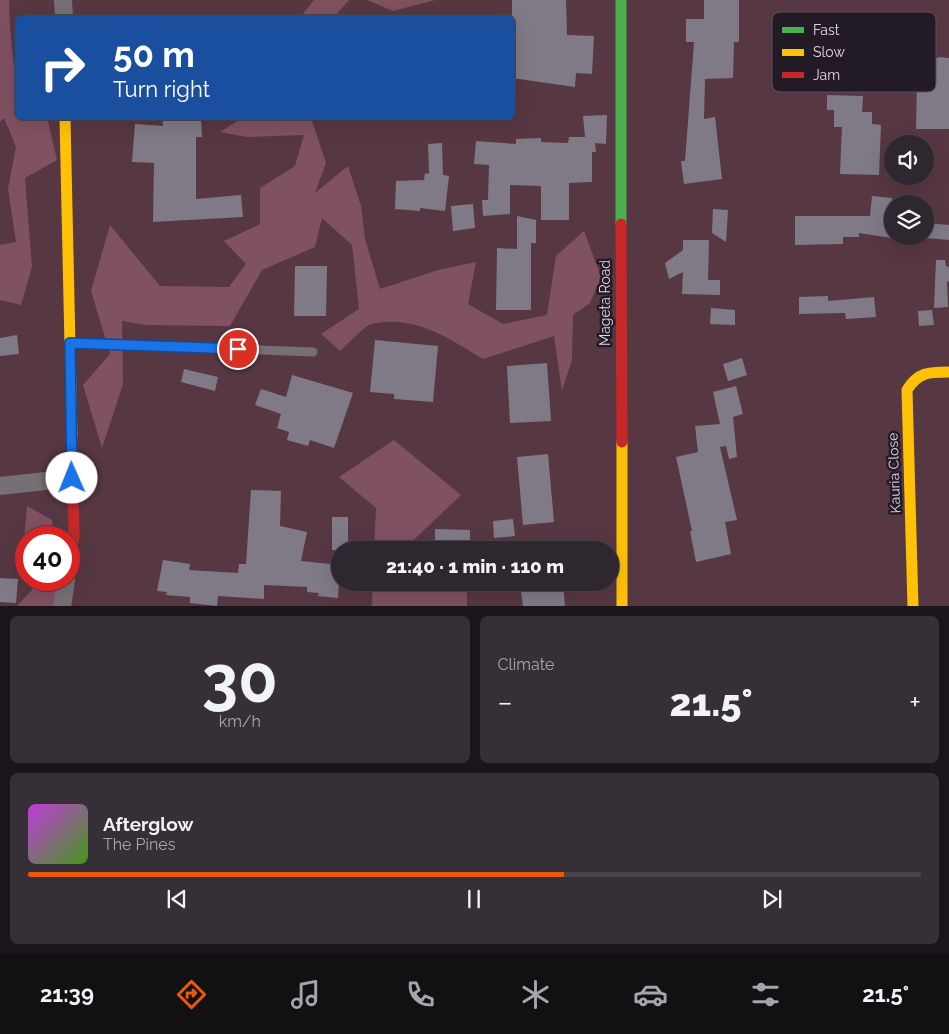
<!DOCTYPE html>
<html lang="en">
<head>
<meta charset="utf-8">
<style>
	body { margin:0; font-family:Raleway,sans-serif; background:#362f38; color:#f1f3f6; height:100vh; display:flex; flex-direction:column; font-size:19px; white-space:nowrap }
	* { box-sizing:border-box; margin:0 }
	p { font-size:16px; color:#a7a5ab }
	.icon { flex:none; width:28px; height:28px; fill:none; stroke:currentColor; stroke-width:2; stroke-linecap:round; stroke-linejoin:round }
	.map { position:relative; height:606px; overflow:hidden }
	.details { display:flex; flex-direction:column; gap:10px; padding:10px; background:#19151a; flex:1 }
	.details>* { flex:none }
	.banner { position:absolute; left:15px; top:15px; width:500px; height:105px; border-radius:8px; box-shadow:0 5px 20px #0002,0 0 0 1px #49444c; background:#1a4fa0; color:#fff; overflow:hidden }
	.buttons { position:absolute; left:884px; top:135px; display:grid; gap:10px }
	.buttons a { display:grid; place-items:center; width:50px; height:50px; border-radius:50%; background:#2e2730; box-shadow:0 5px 20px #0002,0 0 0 1px #49444c; font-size:25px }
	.speed { position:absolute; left:15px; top:526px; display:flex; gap:10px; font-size:25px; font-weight:700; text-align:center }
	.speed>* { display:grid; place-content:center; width:65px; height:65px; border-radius:50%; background:#2e2730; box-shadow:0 5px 20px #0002,0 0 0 1px #49444c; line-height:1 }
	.speed .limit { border:8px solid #d22; background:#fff; color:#111 }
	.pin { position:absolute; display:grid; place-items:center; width:42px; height:42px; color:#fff; margin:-21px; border:2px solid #fff; border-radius:50%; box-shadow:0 1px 5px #0007 }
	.me { position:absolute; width:55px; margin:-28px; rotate:359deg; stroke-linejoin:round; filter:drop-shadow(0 0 4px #0008) }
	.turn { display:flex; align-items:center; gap:18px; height:105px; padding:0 15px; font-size:22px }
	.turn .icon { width:65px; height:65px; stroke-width:2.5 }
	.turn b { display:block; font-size:35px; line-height:42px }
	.big { font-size:38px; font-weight:800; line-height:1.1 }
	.details .tile { flex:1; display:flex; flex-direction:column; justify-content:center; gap:8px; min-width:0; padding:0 18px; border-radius:8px; background:#362f38 }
	.details .dial { align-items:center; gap:0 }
	.dial b { font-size:65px; line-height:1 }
	.song { display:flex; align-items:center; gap:15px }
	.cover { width:60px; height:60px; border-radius:8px; background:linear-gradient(135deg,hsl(290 70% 55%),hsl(100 70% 35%)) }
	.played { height:5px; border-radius:2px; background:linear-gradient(90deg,#ea580c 60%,#49444c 60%) }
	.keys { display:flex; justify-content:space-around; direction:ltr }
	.heat { display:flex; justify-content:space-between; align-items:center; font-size:28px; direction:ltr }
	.details .tiles { flex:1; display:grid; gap:10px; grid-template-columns:1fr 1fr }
	.tile:last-child { grid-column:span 2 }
	.trip { position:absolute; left:331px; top:541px; width:288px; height:50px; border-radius:25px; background:#2e2730; box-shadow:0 5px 20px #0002,0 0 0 1px #49444c; font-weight:800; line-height:50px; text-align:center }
	.menu { display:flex; height:80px; justify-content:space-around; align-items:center; background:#121013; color:#a7a5ab }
	.menu .icon { width:35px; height:35px }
	.menu .on { color:#ea580c }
	.menu b { font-size:22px; color:#f1f3f6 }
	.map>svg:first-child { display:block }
</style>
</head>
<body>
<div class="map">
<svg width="949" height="607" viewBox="0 0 949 607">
	<rect width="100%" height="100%" fill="#3d3440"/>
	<path fill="#573742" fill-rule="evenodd" d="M 0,0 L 949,0 L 949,606 L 0,606 ZM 18,18 L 512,18 L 512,118 L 18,118 ZM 892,144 L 925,144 L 925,176 L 892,176 ZM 892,204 L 925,204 L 925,236 L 892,236 ZM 26,538 L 69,538 L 69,580 L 26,580 ZM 340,550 L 610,550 L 610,582 L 340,582 Z"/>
	<path fill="#805161" d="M 0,0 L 9,0 C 9,40 17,78 18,118 L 45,118 L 48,121 L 57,160 L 25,178 L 32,267 L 21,305 L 0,300 L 0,245 L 16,242 L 8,189 L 16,147 L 4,118 L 0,122 Z
		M 314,0 L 349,0 L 334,17 L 304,17 L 302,15 Z
		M 367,0 L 435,0 L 393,11 Z
		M 242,118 L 311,118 L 326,163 L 315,193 L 348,166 L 361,206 L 365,239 L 380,289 L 438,270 L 476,262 L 468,304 L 503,324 L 547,315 L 556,256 L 584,231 L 601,277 L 590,303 L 573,315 L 572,360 L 562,391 L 554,336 L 483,359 C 449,338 413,314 372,324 C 364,326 347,345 340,351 L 321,334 L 359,309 L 352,245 L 322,218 L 315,247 L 262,270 L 230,326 L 145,325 L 122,321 L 123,384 L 102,448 L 83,385 L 110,354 L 91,291 L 110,225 L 160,286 L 229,287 L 246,264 L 224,241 L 260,224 L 260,188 L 295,166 L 304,135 L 247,137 L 220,132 Z
		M 394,440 L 461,495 L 403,550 L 374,550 L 376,508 L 339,477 Z
		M 27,506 L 52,520 L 53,537 L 26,538 L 26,552 L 24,540 Z
		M 31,580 L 57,580 L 61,606 L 16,607 L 32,590 Z
		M 373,583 L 451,583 L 467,593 L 467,606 L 372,606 Z"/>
	<path fill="#807a86" d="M 512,0 L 566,0 L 567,35 L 594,36 L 592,74 L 576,73 L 575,87 L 512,78 Z
		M 704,0 L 739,0 L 739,42 L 734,42 L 733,78 L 705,79 L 704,119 L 715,117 L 722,179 L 684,184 L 681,161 L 685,161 L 694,42 L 686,42 L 686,19 L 704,19 Z
		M 940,57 L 949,58 L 949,129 L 916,129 L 917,80 L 928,81 L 923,63 Z
		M 827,95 L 863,96 L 862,112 L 872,112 L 872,124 L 881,125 L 879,175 L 840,174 L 842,127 L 834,127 L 834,110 L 827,110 Z
		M 607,115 L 606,144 L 595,143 L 596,152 L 592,152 L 592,182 L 569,183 L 569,220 L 541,220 L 541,186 L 510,185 L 510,214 L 483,216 L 482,200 L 488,200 L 489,165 L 474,164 L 476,141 L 516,144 L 516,139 L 541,138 L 541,142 L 568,143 L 569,137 L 585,137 L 583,116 Z
		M 163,118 L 201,118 L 202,137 L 196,137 L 196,199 L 241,195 L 243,217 L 153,222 L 154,163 L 132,162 L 135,124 L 163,126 Z
		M 442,143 L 443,175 L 449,176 L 445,211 L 420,208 L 420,211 L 395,209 L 396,181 L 424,180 L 425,173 L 429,174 L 428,144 Z
		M 872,196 L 892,198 L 892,238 L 859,233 L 859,237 L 843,237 L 843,244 L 795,245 L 795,216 L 870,216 Z
		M 473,204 L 475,228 L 453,231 L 451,206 Z
		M 713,209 L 728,210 L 726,242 L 712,233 Z
		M 517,216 L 536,220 L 536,243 L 531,243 L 531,310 L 496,310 L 497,248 L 517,249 Z
		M 925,223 L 949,225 L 949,240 L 925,238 Z
		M 683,240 L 709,240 L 708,280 L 720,280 L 720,295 L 682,294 L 683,272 L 669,279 L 665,263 L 683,250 Z
		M 936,260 L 945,260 L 946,266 L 949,267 L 949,282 L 947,281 L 948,307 L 934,308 Z
		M 295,266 L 327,266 L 326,316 L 294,316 Z
		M 828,296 L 828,301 L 874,297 L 876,317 L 846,319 L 845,313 L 799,314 L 799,297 Z
		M 711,308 L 735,310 L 735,325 L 710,324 Z
		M 932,310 L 934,325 L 919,326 L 918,311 Z
		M 17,335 L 19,354 L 0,356 L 0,338 Z
		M 375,340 L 438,346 L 433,402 L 394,399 L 394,394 L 370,392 Z
		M 742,358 L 747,375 L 728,381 L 723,364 Z
		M 547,363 L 551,421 L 510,423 L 507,366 Z
		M 184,369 L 218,377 L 215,391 L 181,382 Z
		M 292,375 L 353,393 L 334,448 L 310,440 L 308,446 L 287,440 L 289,432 L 277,428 L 281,414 L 255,405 L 261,389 L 286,397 Z
		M 736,386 L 743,414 L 733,417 L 737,457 L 729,459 L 726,446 L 720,447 L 737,520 L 725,522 L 731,554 L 696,562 L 690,531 L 692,531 L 676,457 L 698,452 L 695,426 L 720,424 L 713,392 Z
		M 548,454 L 554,522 L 523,525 L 517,457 Z
		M 251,490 L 281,491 L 280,526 L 307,532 L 301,561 L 340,565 L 338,598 L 318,596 L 319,593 L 307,592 L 307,587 L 264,585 L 264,599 L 218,596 L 217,606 L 190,603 L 190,597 L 166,595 L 167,592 L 157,591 L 163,560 L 190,564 L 189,570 L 238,573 L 239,564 L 246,564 Z
		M 332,517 L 348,517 L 348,550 L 332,550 Z
		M 513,519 L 515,536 L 494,538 L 493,521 Z
		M 435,529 L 470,530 L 470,544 L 435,543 Z
		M 0,578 L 18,579 L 16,603 L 0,602 Z
		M 520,582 L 563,582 L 565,607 L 523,607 Z"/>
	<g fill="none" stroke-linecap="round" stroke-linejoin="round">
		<path stroke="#766f76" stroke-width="9" d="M 72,343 L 313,352"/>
		<path stroke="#766f76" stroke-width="18" d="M 63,0 L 64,18
			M 0,486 L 72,478
			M 62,607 L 66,580"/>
		<path stroke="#4caf50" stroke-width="11" d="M 621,0 L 621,224"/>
		<path stroke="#ffc107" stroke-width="11" d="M 65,118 L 72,437
			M 622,442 L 622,607
			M 913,607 L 907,390 C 918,372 929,372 949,372"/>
		<path stroke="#c62828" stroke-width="11" d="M 621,224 L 622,442
			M 69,566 L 74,536 L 72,437"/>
	</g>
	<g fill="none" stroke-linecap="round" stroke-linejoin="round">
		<g stroke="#114b97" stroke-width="12">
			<path id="route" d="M 72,478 L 70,343 L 238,349"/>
		</g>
		<use href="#route" stroke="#1a73e8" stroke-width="9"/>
	</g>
	<g text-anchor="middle" stroke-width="5" stroke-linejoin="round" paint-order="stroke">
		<g font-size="14" fill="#e1d6e4" stroke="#221a25">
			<text transform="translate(605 303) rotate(-90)" y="5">Mageta Road</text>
			<text transform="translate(894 473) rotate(-92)" y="5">Kauria Close</text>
		</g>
	</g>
	<rect x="772" y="12" width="164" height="80" rx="8" fill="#221a25" stroke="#5b525e" stroke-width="1"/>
	<rect x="782" y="27" width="22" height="6" fill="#4caf50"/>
	<rect x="782" y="49" width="22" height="7" fill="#ffc107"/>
	<rect x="782" y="72" width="22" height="6" fill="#c62828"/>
	<g font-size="14" fill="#e1d6e4">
		<text x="813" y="35">Fast</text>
		<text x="813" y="57">Slow</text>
		<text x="813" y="80">Jam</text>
	</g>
</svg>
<div class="buttons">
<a><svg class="icon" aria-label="sound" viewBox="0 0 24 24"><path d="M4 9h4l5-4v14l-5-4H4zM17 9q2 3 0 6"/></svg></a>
<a><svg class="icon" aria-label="layers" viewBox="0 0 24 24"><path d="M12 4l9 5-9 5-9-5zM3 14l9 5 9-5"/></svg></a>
</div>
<div class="speed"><div class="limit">40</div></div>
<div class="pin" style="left:238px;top:349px;background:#d93025"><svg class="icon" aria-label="arrive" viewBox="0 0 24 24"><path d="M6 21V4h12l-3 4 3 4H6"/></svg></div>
<svg class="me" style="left:72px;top:478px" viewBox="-20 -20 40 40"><circle r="19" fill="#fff"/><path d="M0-13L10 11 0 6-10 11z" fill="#1a73e8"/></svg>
<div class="trip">21:40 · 1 min · 110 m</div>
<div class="banner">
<div class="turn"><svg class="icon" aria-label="right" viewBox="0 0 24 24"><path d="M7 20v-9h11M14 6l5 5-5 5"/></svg><div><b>50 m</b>Turn right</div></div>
</div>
</div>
<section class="details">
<div class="tiles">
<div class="tile dial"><b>30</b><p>km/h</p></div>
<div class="tile"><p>Climate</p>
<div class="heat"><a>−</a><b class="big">21.5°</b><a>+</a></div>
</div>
<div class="tile">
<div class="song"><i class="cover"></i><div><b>Afterglow</b><p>The Pines</p></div></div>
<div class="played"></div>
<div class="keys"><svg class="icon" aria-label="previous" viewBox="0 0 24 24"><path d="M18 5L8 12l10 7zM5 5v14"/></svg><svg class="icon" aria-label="pause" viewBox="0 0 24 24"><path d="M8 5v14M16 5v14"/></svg><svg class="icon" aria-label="next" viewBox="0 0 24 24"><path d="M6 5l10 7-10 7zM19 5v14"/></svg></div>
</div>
</div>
</section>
<nav class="menu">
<b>21:39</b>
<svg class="icon on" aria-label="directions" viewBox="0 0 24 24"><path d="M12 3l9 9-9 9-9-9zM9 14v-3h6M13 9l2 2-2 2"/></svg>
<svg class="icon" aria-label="music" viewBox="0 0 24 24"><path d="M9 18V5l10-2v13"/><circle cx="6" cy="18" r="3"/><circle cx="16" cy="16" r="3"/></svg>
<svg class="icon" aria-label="phone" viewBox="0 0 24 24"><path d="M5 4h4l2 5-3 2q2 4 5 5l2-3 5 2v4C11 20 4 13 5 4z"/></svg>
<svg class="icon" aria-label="climate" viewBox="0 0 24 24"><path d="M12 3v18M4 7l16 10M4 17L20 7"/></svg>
<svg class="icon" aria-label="car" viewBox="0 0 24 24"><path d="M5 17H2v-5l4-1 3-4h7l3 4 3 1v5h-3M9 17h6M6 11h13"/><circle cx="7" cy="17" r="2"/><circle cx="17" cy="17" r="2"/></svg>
<svg class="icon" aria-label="filters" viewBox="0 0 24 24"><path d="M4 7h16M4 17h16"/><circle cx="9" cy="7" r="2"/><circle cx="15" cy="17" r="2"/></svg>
<b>21.5°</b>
</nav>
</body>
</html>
